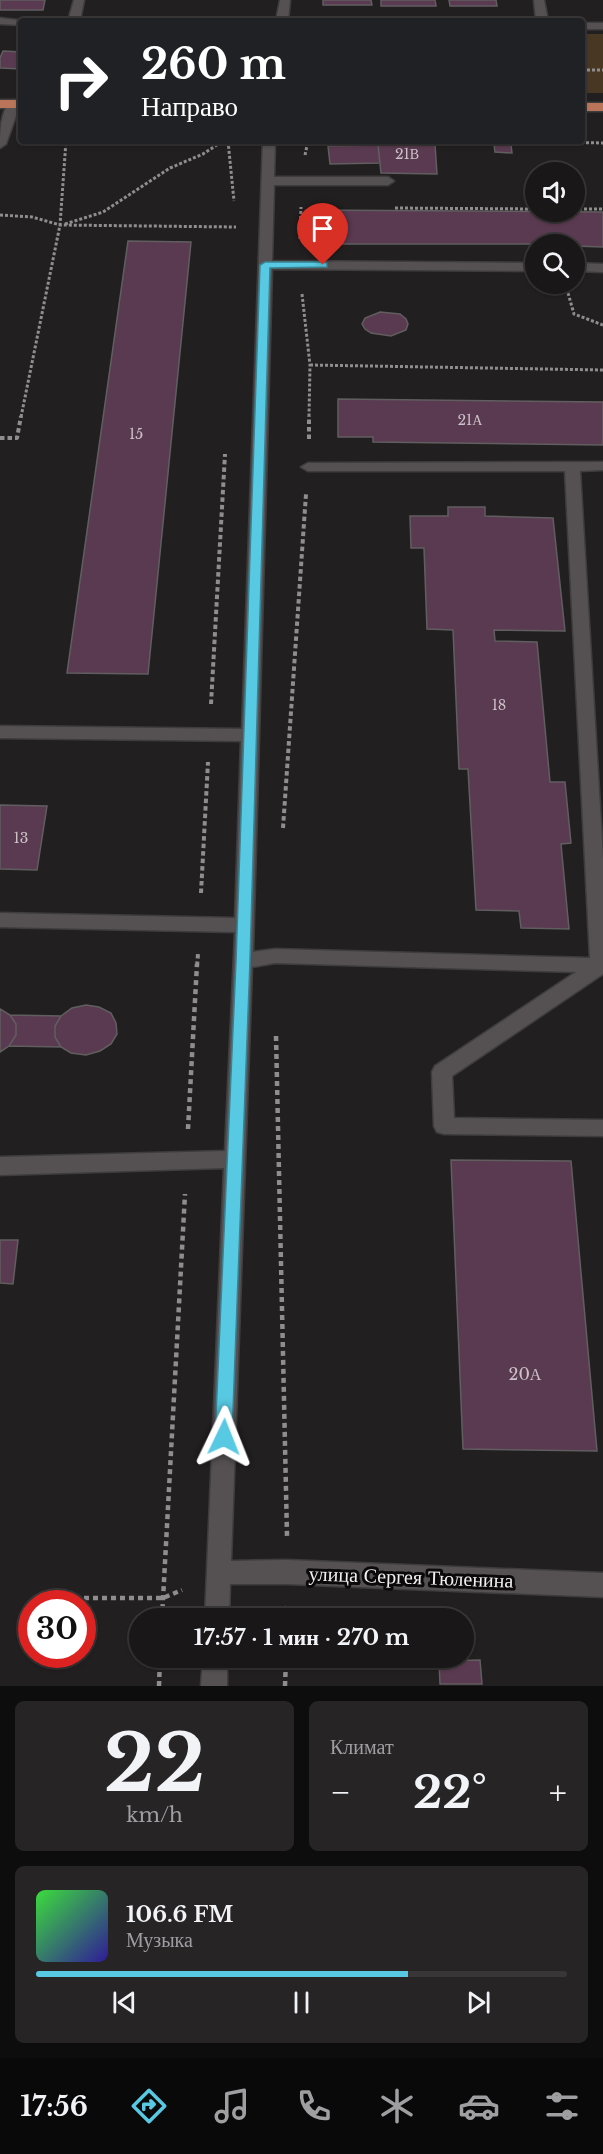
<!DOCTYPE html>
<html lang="ru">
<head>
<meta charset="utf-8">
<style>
	body { margin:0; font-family:"Libre Baskerville",serif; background:#272425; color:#f1f3f6; height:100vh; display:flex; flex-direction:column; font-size:22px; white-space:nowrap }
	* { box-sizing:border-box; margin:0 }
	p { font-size:20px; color:#9f9fa2 }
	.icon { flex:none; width:33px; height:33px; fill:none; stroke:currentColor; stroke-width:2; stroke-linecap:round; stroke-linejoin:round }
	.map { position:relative; height:1686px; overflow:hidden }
	.sheet { display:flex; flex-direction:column; gap:15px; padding:15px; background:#0e0d0d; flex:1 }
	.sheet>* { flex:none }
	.hud { position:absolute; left:18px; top:18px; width:567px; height:126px; border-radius:6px; box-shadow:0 2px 4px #0004,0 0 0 2px #383637; background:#202124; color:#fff; overflow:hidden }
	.fabs { position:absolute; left:525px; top:162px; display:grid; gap:12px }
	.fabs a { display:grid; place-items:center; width:60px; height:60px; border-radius:50%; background:#1a1718; box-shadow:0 2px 4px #0004,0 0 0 2px #383637; font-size:30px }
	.speed { position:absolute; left:18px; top:1590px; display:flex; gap:12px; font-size:30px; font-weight:700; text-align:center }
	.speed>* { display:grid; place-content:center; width:78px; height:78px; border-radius:50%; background:#1a1718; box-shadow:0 2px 4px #0004,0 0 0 2px #383637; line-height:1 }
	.speed .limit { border:9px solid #d22; background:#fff; color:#111 }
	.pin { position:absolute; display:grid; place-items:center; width:51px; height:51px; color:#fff; margin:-62px -26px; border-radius:50% 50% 50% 0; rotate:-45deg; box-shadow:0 0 6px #0007 }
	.pin .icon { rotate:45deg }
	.me { position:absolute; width:66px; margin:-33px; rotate:2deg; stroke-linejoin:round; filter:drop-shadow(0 0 4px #0008) }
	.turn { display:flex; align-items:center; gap:21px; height:126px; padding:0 24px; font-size:27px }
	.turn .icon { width:78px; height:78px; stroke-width:2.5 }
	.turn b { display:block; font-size:42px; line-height:51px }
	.big { font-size:45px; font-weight:700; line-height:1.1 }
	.sheet .widget { flex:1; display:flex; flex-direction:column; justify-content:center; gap:9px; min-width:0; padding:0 21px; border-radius:9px; background:#272425 }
	.sheet .dial { align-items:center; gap:0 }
	.dial b { font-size:78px; line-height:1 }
	.song { display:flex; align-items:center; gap:18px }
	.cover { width:72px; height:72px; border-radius:9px; background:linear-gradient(135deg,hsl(120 70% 55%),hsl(250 70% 35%)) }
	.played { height:6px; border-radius:3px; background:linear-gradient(90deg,#57c9e2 70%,#383637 70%) }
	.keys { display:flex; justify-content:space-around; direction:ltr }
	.heat { display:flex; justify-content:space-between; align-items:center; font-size:33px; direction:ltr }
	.sheet .tiles { flex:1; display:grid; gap:15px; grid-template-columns:1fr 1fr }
	.widget:last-child { grid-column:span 2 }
	.trip { position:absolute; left:129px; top:1608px; width:345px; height:60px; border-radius:30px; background:#1a1718; box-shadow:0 2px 4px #0004,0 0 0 2px #383637; font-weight:700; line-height:60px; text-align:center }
	.dock { display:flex; height:96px; justify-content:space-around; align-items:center; background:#0a090a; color:#9f9fa2 }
	.dock .icon { width:42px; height:42px }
	.dock .current { color:#57c9e2 }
	.dock b { font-size:27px; color:#f1f3f6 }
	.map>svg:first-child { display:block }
</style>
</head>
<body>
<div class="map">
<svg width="603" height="1686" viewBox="0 0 603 1686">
	<rect width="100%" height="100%" fill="#221f20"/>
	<path fill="#483722" d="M 582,34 L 603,34 L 603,93 L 582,93 Z"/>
	<path fill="#5a3a50" stroke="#615e60" stroke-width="1.5" d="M 0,0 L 45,0 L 43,10 L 0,10 Z
		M 323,0 L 371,0 L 372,5 L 323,5 Z
		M 381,0 L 435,0 L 436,6 L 381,6 Z
		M 449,0 L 496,0 L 497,6 L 450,6 Z
		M 3,51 L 21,52 L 21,69 L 0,68 L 0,58 Z
		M 435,144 L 437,174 L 381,173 L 378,145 Z
		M 378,145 L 380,163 L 330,164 L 328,146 Z
		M 494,145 L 511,145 L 512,153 L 495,152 Z
		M 306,210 L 603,212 L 603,247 L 574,246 L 574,244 L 304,244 Z
		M 128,241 L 191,242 L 148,674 L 67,673 Z
		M 380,312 L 400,314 L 406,319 L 408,324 L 406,330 L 391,336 L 371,333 L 365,329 L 362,324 L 365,318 Z
		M 338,399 L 603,402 L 603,445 L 373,442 L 373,437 L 338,437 Z
		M 448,507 L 485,507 L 485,516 L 553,518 L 565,631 L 494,630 L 495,641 L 537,642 L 550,782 L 565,782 L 571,843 L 561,844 L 569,929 L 521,928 L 519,911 L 476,910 L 468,769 L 459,769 L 453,630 L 427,629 L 424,548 L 411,548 L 410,516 L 448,516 Z
		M 0,805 L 47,806 L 37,870 L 0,869 Z
		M 86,1005 L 99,1007 L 111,1013 L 116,1023 L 117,1034 L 111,1044 L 100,1051 L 86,1055 L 71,1053 L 61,1047 L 55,1037 L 55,1026 L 61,1016 L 72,1008 Z
		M 0,1009 L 10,1015 L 16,1024 L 16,1035 L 9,1046 L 0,1052 Z
		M 10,1015 L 61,1016 L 55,1026 L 55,1037 L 61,1047 L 9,1046 L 16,1035 L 16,1024 Z
		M 451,1160 L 571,1161 L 597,1451 L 463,1449 Z
		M 0,1240 L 18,1240 L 13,1284 L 0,1283 Z
		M 480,1660 L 482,1684 L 440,1684 L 439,1661 Z"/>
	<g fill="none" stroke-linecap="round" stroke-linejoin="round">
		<g stroke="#3e3c3c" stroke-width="3">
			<path id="minor" d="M 74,0 L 84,0 L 80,21 L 68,21 Z
				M 280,0 L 290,0 L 288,21 L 276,21 Z
				M 534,0 L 544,0 L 548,21 L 536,21 Z
				M 0,18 L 26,21 L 21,21 L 21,25 L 0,24 Z
				M 582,23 L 603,23 L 603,29 L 582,29 Z
				M 14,100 L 20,104 L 6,144 L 0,148 C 0,134 0,106 14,100 Z
				M 263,141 L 275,141 L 274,177 L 388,177 L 394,181 L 388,185 L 274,185 L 272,261 L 536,263 L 536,271 L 272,269 L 253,952 L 275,949 L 590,958 L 565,471 L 308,471 L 301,467 L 308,463 L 603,462 L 603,470 L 580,471 L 603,858 L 603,974 L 452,1076 L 454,1118 L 603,1120 L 603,1136 L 444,1134 L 437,1132 L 434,1126 L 432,1072 L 435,1066 L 576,972 L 275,963 L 252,967 L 231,1561 L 287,1560 L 603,1573 L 603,1597 L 287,1584 L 230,1584 L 229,1618 L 205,1618 L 224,1168 L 0,1175 L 0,1157 L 225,1151 L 235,932 L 0,927 L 0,913 L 235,918 L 241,741 L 0,738 L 0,726 L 242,729 Z
				M 574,263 L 603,264 L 603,272 L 574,271 Z
				M 203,1658 L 227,1658 L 227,1686 L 201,1686 Z"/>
		</g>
		<g stroke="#3e3c3c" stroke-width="3">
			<path id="major" d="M 0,100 L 21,100 L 21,108 L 0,108 Z
				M 582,103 L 603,103 L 603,111 L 582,111 Z"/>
		</g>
		<path stroke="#8f8d8d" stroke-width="3" stroke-dasharray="3 2" stroke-linecap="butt" d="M 582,70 L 603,70
			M 228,141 L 234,201
			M 491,141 L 603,143
			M 305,155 L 308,141
			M 395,208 L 536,209
			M 574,209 L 603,209
			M 0,215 L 32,217 L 60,225 L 236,227
			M 65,224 L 103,212 L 170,168 L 203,154 L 223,141
			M 300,239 L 301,207
			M 568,293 L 574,314 L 603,325
			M 302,294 L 310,365 L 309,417
			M 310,365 L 603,370
			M 21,417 L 60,225 L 66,141"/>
		<path stroke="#8f8d8d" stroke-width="4" stroke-dasharray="4.5 3" stroke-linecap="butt" d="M 0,438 L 17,438 L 21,416
			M 309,439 L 309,416
			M 211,704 L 225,454
			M 283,828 L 306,494
			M 201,893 L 208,762
			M 197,966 L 198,954"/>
		<path stroke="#8f8d8d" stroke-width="4.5" stroke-dasharray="5 4" stroke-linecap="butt" d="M 276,1036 L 287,1536
			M 188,1129 L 197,964
			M 84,1598 L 163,1598 L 182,1590
			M 162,1618 L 185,1194
			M 286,1618 L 287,1606
			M 159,1686 L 160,1658
			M 285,1686 L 286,1658"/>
		<use href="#minor" fill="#555152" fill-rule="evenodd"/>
		<use href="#major" fill="#b97459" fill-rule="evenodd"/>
	</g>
	<path fill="#57c9e2" stroke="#398393" stroke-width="1.5" d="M 323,262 L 327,263 L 327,267 L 270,268 L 250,961 L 232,1437 L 230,1442 L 224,1445 L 218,1442 L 215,1437 L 236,961 L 260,265 L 265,262 Z"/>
	<g text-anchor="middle" stroke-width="6" stroke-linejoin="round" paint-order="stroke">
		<g font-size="14" fill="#ccc2c8">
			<text x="407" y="159">21В</text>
			<text x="470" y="425">21А</text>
			<text x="136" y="439">15</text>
			<text x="499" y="710">18</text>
			<text x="21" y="843">13</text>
		</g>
		<g font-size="16" fill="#ccc2c8">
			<text x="525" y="1380">20А</text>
		</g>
		<g font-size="20" fill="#f2f0f0" stroke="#0b090a">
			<text transform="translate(411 1577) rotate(2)" y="7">улица Сергея Тюленина</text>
		</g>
	</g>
</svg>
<div class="fabs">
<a><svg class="icon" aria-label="sound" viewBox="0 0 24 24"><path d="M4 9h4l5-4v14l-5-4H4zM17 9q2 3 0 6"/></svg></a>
<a><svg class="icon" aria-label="search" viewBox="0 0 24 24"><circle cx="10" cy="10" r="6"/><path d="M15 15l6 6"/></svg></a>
</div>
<div class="speed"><div class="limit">30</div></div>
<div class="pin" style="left:323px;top:265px;background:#d93025"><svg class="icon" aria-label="arrive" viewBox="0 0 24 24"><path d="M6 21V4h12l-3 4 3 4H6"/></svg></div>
<svg class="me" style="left:224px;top:1437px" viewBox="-20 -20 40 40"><path d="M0-17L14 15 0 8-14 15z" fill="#57c9e2" stroke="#fff" stroke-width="4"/></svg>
<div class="trip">17:57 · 1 мин · 270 m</div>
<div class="hud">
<div class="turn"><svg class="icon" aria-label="right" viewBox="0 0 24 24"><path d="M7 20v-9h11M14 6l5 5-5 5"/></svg><div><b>260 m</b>Направо</div></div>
</div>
</div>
<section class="sheet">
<div class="tiles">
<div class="widget dial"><b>22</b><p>km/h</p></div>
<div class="widget"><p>Климат</p>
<div class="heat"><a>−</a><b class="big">22°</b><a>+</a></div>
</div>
<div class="widget">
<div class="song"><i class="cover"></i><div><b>106.6 FM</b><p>Музыка</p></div></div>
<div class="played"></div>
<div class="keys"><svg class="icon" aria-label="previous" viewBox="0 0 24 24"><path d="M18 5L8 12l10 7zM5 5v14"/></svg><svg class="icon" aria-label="pause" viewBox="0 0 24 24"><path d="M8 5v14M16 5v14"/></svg><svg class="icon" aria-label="next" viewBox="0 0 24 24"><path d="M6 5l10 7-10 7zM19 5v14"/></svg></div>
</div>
</div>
</section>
<nav class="dock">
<b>17:56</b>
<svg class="icon current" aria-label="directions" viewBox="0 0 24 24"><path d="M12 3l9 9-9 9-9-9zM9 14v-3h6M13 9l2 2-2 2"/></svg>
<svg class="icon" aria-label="music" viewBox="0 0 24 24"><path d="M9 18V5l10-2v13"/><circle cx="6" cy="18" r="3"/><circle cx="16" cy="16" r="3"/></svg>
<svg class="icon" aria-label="phone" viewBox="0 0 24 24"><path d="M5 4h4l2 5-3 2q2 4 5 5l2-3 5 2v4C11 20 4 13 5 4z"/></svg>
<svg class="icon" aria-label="climate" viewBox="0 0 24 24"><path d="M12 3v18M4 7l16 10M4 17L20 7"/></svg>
<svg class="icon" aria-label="car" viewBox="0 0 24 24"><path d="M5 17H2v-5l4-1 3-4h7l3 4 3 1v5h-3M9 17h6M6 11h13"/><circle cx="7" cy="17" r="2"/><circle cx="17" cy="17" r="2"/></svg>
<svg class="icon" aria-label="filters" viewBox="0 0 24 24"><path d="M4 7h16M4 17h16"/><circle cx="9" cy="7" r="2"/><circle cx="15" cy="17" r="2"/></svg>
</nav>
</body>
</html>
